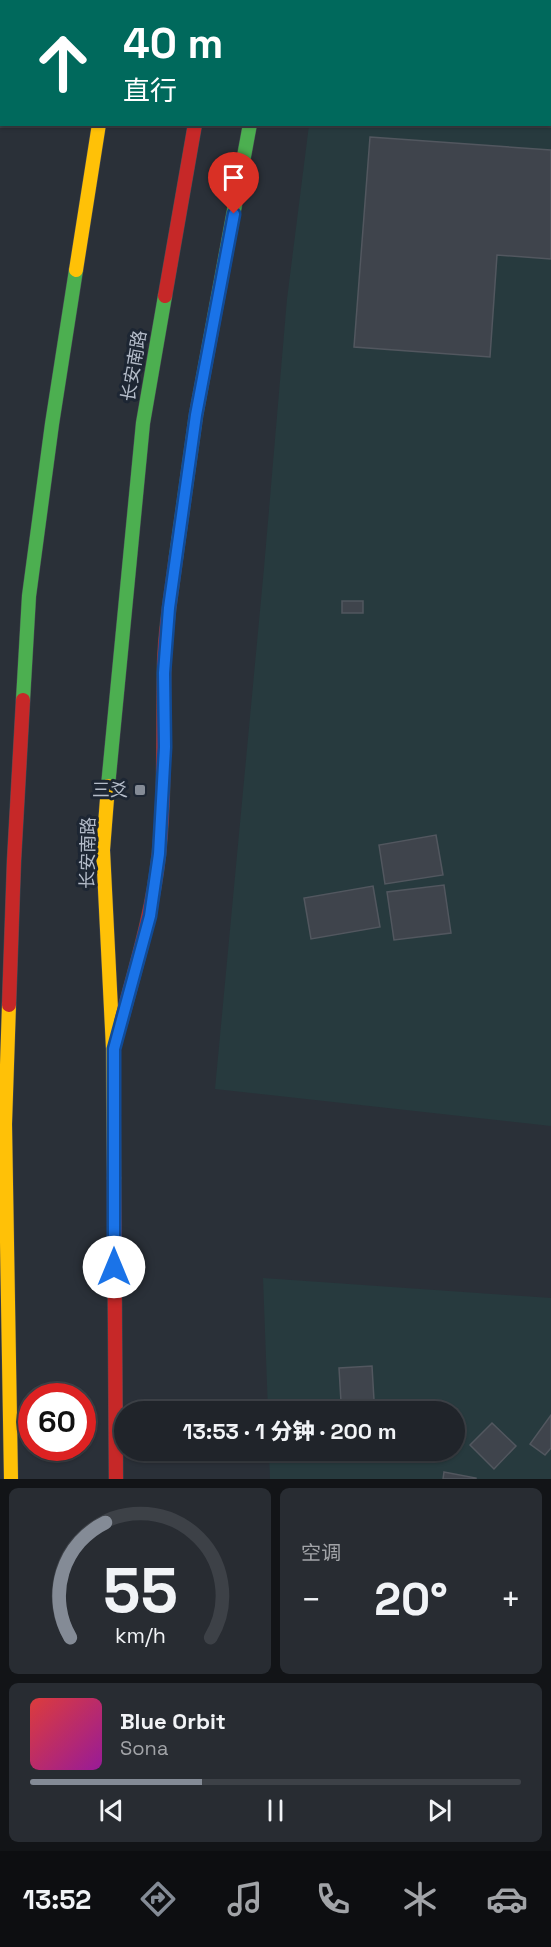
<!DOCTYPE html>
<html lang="zh">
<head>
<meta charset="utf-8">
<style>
	body { margin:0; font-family:"Space Grotesk","Noto Sans SC",sans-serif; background:#282c32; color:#f1f3f6; height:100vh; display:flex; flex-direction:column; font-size:22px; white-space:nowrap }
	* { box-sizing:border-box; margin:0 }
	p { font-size:20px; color:#a2a4a8 }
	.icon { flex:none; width:33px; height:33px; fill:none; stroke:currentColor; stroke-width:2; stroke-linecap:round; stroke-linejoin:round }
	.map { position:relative; height:1479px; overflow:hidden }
	.panel { display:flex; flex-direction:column; gap:9px; padding:9px; background:#121417; flex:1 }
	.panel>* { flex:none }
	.top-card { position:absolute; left:0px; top:0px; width:552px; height:126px; box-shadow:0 2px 4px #0004,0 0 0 2px #3d4147; background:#00695c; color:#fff; overflow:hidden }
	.speed { position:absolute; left:18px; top:1383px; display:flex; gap:12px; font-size:30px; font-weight:700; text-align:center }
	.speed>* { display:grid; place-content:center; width:78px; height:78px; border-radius:50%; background:#20242a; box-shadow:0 2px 4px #0004,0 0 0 2px #3d4147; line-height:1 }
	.speed .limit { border:9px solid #d22; background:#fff; color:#111 }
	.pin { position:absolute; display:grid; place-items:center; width:51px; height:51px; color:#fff; margin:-62px -26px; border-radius:50% 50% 50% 0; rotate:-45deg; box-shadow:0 0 6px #0007 }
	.pin .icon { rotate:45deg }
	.me { position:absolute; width:66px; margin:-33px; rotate:0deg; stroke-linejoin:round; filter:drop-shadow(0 0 4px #0008) }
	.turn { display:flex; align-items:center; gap:21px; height:126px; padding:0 24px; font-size:27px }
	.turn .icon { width:78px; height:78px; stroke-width:2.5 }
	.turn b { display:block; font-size:42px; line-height:51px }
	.big { font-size:45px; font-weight:800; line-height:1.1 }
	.panel .card { flex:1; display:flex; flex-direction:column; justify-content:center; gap:9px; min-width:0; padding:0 21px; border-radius:9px; background:#282c32 }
	.panel .dial { align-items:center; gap:0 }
	.dial svg { height:156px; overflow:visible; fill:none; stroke:#3d4147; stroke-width:7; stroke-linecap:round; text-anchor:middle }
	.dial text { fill:#f1f3f6; stroke:none }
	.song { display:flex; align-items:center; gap:18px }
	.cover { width:72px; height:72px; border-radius:9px; background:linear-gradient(135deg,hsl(0 70% 55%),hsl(300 70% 35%)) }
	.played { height:6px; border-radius:3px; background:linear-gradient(90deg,#848b96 35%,#3d4147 35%) }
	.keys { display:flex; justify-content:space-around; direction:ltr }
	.heat { display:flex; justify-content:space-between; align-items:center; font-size:33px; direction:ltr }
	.panel .tiles { flex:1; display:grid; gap:9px; grid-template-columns:1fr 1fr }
	.card:last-child { grid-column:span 2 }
	.trip { position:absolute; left:114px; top:1401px; width:351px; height:60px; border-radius:30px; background:#20242a; box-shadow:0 2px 4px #0004,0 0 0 2px #3d4147; font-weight:800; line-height:60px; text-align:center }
	.menu { display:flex; height:96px; justify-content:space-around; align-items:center; background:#0d0e11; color:#a2a4a8 }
	.menu .icon { width:42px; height:42px }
	.menu .selected { color:#848b96 }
	.menu b { font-size:27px; color:#f1f3f6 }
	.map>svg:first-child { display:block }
</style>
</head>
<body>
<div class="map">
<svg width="551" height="1479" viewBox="0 0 551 1479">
	<rect width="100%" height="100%" fill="#2a3038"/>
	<path fill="#273a3e" d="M 323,0 L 551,0 L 551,1126 L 215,1089 L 264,568 L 287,299 L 309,125 L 550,124 L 550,2 L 323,1 Z
		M 263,1278 L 551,1298 L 551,1479 L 270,1479 L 269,1451 L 454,1450 L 454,1412 L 268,1411 Z"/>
	<path fill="#3f444c" stroke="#52575f" stroke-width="1.5" d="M 370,137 L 551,150 L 551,259 L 497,255 L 490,357 L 354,347 Z
		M 342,601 L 363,601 L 363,613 L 342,613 Z
		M 436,835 L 443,875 L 385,884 L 379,845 Z
		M 444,885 L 451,933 L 394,940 L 387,892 Z
		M 373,886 L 380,927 L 311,939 L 304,898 Z
		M 372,1366 L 374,1400 L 341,1402 L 339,1368 Z
		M 435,1408 L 435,1412 L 391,1412 Z
		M 551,1415 L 551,1448 L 545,1455 L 530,1444 Z
		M 492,1423 L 516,1446 L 494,1469 L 470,1445 Z
		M 444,1472 L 476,1478 L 476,1479 L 443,1479 Z"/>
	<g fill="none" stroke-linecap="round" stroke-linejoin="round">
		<g stroke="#484c55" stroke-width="15">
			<path id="fast" d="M 118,0 L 118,2
				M 218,0 L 218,2
				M 176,557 L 196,415 L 250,124
				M 23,700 L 29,596 L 52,424 L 76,270
				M 108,786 L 143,423 L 165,296"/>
		</g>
		<g stroke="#484c55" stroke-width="15">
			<path id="slow" d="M 272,0 L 272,2
				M 76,270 L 99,124
				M 108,786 L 103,850 L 113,1049 L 114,1178
				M 9,1005 L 5,1124 L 11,1479"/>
		</g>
		<g stroke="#484c55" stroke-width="15">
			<path id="jam" d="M 165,296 L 195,124
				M 9,1005 L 14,861 L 23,700
				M 121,1022 C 136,966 153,911 159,853 C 165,794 163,734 164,675 C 164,635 171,596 176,557
				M 114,1178 L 116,1479"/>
		</g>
		<use href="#fast" stroke="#4caf50" stroke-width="14"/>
		<use href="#slow" stroke="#ffc107" stroke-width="14"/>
		<use href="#jam" stroke="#c62828" stroke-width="14"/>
	</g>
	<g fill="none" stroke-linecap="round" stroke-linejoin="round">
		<g stroke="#114b97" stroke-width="15">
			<path id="route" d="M 114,1267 L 114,1049 L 150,916 L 159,854 L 165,747 L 164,673 L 169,608 L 196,415 L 234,214"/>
		</g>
		<use href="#route" stroke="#1a73e8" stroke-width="10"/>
	</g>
	<rect fill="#848b96" stroke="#1d2633" stroke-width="2" x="134" y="784" width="12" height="12" rx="3"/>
	<g text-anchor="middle" stroke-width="6" stroke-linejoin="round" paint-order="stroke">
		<g font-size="18" fill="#b4bcc9" stroke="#1d2633">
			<text transform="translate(134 366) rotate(-80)" y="6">长安南路</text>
			<text transform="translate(88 853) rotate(-89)" y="6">长安南路</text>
		</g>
		<g font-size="18" fill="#b4bcc9" stroke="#1d2633" text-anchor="end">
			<text x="128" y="796">三爻</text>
		</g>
	</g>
</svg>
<div class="speed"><div class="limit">60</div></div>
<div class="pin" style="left:234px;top:214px;background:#d93025"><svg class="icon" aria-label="arrive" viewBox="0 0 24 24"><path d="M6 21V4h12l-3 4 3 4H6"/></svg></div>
<svg class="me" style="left:114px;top:1267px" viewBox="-20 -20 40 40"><circle r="19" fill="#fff"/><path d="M0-13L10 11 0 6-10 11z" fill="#1a73e8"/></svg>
<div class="trip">13:53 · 1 分钟 · 200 m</div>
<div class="top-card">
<div class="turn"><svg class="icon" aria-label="ahead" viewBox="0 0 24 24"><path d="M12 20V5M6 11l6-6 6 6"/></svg><div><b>40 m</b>直行</div></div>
</div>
</div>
<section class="panel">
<div class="tiles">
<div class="card dial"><svg viewBox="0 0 100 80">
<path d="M14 69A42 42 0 1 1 86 69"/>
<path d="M14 69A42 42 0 0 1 32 10" stroke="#848b96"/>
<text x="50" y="56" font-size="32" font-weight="700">55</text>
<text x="50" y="72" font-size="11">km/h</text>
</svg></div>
<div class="card"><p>空调</p>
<div class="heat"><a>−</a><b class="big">20°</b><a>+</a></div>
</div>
<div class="card">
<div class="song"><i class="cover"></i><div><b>Blue Orbit</b><p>Sona</p></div></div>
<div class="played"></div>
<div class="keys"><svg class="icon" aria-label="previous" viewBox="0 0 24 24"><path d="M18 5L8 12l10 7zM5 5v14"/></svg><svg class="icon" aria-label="pause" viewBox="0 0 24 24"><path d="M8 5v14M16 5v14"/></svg><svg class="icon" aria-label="next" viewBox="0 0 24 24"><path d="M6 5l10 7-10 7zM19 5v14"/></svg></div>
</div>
</div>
</section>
<nav class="menu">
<b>13:52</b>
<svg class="icon selected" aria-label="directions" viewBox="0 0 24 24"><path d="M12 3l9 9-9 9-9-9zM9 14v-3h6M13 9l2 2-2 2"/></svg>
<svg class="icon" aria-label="music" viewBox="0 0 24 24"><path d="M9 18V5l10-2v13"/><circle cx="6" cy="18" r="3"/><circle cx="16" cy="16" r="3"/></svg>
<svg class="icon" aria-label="phone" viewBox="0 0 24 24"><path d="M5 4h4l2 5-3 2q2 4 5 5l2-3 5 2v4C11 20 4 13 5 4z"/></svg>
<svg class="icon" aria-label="climate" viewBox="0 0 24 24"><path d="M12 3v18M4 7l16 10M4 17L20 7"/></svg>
<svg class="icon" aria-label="car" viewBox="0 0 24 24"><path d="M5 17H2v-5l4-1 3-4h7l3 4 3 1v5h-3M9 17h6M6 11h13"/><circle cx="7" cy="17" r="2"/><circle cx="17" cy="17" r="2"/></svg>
</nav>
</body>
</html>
